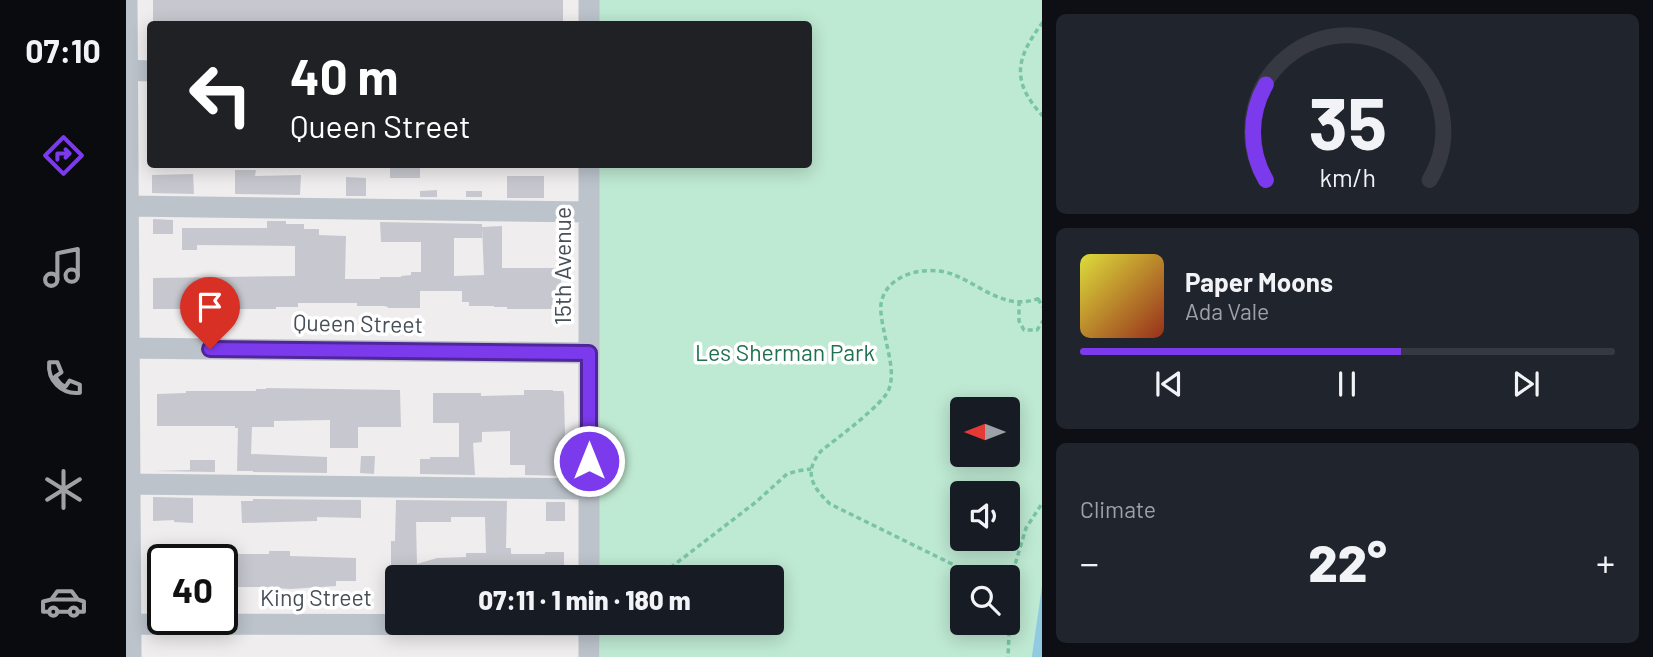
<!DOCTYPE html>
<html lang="en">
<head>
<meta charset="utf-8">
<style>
	body { margin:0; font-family:Barlow,sans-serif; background:#20242c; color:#f1f3f6; height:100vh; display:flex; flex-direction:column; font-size:26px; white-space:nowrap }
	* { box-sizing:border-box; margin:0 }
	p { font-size:23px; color:#9ea1a6 }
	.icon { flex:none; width:38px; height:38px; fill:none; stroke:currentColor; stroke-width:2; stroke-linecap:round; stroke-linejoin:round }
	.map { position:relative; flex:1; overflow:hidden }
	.side { display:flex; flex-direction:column; gap:14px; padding:14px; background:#0d0f14; width:611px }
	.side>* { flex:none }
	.guide { position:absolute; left:21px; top:21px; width:665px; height:147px; border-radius:7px; box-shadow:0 4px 18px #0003; background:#202124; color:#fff; overflow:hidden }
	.needle { width:46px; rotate:270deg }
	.fabs { position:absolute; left:824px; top:397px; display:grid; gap:14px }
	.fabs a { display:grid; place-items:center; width:70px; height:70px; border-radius:7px; background:#171b24; box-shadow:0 4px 18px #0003; font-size:35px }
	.speed { position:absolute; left:21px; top:544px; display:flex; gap:14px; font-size:35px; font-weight:700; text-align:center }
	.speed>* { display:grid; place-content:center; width:91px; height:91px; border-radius:50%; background:#171b24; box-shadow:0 4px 18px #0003; line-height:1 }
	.speed .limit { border:4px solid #111; border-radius:10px; background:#fff; color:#111 }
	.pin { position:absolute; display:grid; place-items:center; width:60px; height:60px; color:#fff; margin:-72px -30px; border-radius:50% 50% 50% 0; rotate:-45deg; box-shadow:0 0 7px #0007 }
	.pin .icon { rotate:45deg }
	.me { position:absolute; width:77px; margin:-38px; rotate:0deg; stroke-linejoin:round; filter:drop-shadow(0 0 5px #0008) }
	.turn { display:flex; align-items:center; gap:24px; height:147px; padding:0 28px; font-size:32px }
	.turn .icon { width:91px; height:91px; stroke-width:2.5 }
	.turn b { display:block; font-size:49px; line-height:60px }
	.big { font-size:52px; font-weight:800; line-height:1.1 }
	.side .card { flex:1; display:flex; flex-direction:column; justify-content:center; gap:10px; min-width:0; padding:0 24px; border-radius:10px; background:#20242c }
	.side .dial { align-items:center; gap:0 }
	.dial svg { height:182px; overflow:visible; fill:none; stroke:#363941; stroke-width:7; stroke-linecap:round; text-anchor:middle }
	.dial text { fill:#f1f3f6; stroke:none }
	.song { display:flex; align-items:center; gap:21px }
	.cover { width:84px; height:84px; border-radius:10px; background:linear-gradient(135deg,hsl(60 70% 55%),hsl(10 70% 35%)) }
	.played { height:7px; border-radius:4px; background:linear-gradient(90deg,#7c3aed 60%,#363941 60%) }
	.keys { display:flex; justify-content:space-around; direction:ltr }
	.heat { display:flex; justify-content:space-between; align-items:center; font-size:38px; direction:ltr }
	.trip { position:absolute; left:259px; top:565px; width:399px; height:70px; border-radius:7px; background:#171b24; box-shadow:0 4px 18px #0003; font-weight:800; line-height:70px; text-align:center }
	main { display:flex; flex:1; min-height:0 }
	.tab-bar { display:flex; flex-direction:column; width:126px; justify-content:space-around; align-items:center; background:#090b0e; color:#9ea1a6 }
	.tab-bar .icon { width:49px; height:49px }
	.tab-bar .active { color:#7c3aed }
	.tab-bar b { font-size:32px; color:#f1f3f6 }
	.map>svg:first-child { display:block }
</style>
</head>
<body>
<main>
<nav class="tab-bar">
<b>07:10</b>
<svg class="icon active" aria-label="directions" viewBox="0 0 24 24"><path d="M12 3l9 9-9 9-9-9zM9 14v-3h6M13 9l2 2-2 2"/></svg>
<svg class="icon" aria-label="music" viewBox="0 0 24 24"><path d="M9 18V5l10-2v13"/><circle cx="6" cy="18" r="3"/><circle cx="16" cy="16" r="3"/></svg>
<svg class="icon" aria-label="phone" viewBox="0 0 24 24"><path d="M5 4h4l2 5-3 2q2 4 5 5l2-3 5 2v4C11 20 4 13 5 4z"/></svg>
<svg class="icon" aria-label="climate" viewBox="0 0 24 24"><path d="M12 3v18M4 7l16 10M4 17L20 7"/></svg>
<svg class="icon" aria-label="car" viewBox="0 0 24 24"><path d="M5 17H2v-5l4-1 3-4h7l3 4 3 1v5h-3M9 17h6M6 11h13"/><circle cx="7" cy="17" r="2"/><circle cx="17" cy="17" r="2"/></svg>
</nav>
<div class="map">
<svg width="917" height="657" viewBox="0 0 917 657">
	<rect width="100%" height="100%" fill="#efeded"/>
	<path fill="#bee9d2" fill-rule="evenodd" d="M 471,0 L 916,0 L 916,657 L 474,657 L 473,623 L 646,623 L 646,578 L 473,577 L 472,165 L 682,164 L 682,24 L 471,24 ZM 836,410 L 882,410 L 882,455 L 836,455 ZM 836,494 L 882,494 L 882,539 L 836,539 ZM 836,578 L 882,578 L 882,623 L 836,623 Z"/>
	<path fill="#90cbe2" d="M 916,586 L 916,657 L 906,657 L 906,656 Z"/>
	<path fill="#c7c8cf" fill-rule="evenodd" d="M 27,0 L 437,0 L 437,24 L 27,24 Z
		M 264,164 L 294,164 L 294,178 L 264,178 Z
		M 109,170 L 130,170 L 129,176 L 175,175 L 174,195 L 109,194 Z
		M 67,174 L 68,194 L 26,193 L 26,175 Z
		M 381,176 L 418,176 L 418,198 L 381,198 Z
		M 220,177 L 240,178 L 240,196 L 220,196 Z
		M 311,190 L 311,197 L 294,197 L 294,191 Z
		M 340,191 L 356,191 L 356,197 L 340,197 Z
		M 27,219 L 47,220 L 47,234 L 27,234 Z
		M 141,221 L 160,221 L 160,224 L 178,224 L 178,229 L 193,229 L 193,235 L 220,236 L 219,279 L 254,279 L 254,277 L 275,277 L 275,276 L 285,275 L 285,272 L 295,272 L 295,242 L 255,242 L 254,222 L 356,224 L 356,227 L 376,226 L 376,268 L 436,268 L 433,309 L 381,309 L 381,307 L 368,307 L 368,306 L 343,306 L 343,302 L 336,302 L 336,291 L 294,291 L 294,308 L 262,308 L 262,307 L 258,306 L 231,306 L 231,303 L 172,303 L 172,307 L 150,307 L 150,309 L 27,309 L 27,278 L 169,276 L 169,246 L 71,245 L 71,250 L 56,250 L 56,228 L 141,228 ZM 356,227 L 358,275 L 328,276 L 328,238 L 356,238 Z
		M 140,388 L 274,390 L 275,427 L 232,427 L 232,448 L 204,448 L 204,420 L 148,421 L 148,427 L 126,427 L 125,454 L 201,457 L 201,473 L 127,472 L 127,471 L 111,471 L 112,428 L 109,428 L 109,426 L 31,426 L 31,394 L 60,393 L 60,391 L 130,391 L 130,389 L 140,389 Z
		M 398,390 L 427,390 L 427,391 L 437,391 L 438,394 L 440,476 L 399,475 L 399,465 L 384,465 L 384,431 L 356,432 L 356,442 L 347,443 L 349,475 L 294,474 L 294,459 L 304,459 L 304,457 L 333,457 L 333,423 L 307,423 L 307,393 L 355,393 L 355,396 L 398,395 Z
		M 235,456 L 249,456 L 248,474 L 234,473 Z
		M 64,460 L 89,460 L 89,472 L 27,471 L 64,470 Z
		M 27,497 L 67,498 L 67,523 L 48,522 L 48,520 L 27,521 Z
		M 127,499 L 235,500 L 235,518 L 191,517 L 191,521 L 116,523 L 115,501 L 127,501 Z
		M 270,500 L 381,501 L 380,548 L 385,548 L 385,554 L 419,554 L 419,552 L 438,552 L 438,578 L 260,578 L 259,574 L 265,572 L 265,541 L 269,541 ZM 325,517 L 359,517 L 360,553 L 340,553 L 340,557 L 311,558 L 291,564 L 290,522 L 325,522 Z
		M 420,502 L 439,502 L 439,521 L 420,521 Z
		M 143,551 L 164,551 L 164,556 L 230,558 L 230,581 L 210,581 L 210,586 L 164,589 L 150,588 L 150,587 L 96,587 L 96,552 L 110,552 L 110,554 L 143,554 Z"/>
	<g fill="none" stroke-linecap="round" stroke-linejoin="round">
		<path stroke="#7ac4a5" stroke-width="3.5" stroke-dasharray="5 3.5" stroke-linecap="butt" d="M 917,22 C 890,58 884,81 917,116
			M 912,299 L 917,307
			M 893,301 L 893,321 L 898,330 L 911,330 L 917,321
			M 531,578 L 630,502 L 661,474 L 671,471 L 685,469
			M 848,578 L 828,565 L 704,504 C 686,487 677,472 695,451 C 710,439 758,404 763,389 C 769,373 762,352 759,336 C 757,326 754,314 755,304 C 760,273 801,265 826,274 C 845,281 864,297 885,301 C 895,303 907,301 917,297
			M 882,588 L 900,528 L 917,502
			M 881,623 L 883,634 L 882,657"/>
		<path stroke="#bcc3cb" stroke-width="21" d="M 1,0 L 5,657
			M 463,0 L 463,24
			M 0,70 L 24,71
			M 463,164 L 463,578
			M 0,206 L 463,212
			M 0,348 L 463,353
			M 0,484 L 463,489
			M 463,623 L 463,657
			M 0,624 L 463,625"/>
	</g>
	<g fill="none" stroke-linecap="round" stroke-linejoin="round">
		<g stroke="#51269a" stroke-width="18">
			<path id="route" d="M 84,349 L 463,353 L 463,461"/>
		</g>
		<use href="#route" stroke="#7c3aed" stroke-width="12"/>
	</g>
	<g text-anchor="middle" stroke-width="7" stroke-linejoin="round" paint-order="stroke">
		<g font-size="23" fill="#474f58" stroke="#fff">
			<text transform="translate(437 266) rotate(-90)" y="8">15th Avenue</text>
			<text transform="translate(232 324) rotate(1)" y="8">Queen Street</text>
			<text x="190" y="606">King Street</text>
		</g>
		<g font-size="23" fill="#1f714f" stroke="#fff">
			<text x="659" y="361">Les Sherman Park</text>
		</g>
	</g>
</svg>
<div class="fabs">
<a><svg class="needle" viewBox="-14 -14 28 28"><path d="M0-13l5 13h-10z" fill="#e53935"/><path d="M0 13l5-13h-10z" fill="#9ea1a6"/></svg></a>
<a><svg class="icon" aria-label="sound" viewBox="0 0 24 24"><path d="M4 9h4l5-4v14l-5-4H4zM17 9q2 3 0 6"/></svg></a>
<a><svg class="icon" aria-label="search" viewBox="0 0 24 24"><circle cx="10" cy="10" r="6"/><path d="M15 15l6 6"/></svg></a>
</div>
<div class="speed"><div class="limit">40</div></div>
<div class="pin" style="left:84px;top:349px;background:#d93025"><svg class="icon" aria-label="arrive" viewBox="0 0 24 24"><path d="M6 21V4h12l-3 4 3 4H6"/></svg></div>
<svg class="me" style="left:463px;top:461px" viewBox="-20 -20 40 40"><circle r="17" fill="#7c3aed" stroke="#fff" stroke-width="3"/><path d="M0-11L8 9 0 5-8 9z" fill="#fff"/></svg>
<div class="trip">07:11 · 1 min · 180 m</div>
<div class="guide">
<div class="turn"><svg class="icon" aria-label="left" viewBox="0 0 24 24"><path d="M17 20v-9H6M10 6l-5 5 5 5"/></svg><div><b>40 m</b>Queen Street</div></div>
</div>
</div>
<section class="side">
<div class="card dial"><svg viewBox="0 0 100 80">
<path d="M14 69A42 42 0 1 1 86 69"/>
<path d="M14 69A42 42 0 0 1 14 27" stroke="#7c3aed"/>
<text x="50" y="56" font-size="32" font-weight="700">35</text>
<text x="50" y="72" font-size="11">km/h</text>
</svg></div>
<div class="card">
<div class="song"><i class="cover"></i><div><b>Paper Moons</b><p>Ada Vale</p></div></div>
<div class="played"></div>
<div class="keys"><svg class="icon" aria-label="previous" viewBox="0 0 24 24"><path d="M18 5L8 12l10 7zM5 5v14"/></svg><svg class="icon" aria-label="pause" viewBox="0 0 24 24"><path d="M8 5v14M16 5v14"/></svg><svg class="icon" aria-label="next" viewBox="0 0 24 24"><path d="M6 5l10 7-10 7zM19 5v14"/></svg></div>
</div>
<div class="card"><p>Climate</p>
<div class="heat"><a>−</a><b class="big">22°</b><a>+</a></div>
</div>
</section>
</main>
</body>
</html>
